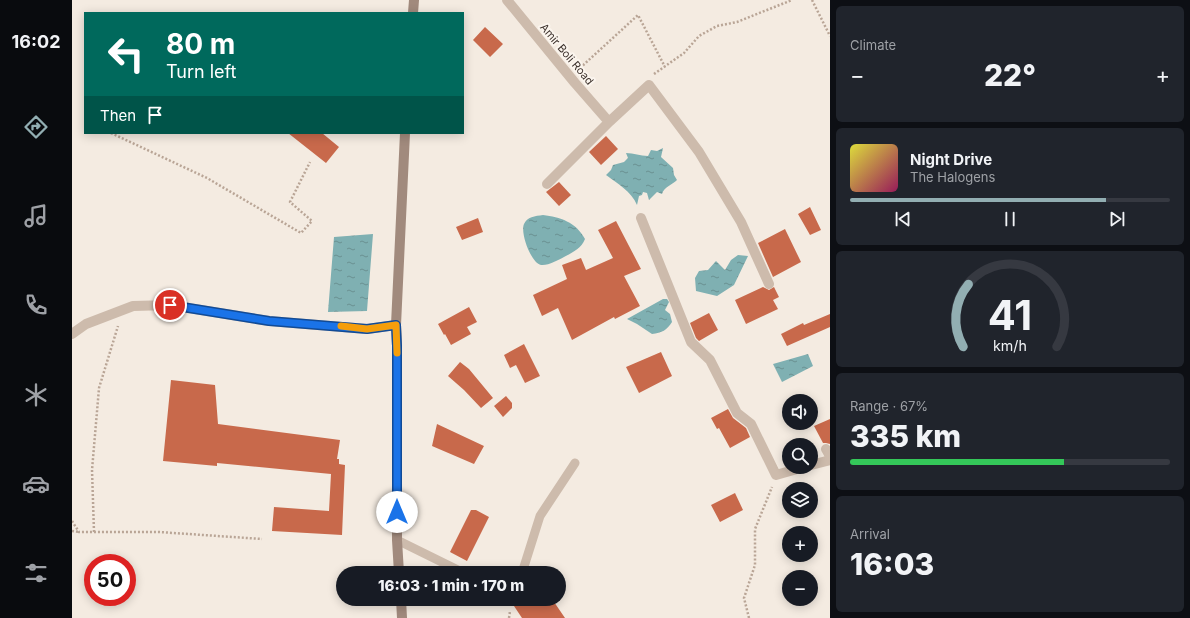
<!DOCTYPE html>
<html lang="en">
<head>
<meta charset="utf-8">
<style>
	body { margin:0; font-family:Inter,sans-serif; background:#20242c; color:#f1f3f6; height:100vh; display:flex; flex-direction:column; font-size:15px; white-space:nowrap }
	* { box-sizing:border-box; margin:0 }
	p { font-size:13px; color:#9ea1a6 }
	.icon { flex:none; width:22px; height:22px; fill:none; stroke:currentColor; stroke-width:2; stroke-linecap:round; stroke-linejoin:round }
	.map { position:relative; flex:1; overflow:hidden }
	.side { display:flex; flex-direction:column; gap:6px; padding:6px; background:#0d0f14; width:360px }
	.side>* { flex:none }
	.hud { position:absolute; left:12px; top:12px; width:380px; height:122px; border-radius:0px; box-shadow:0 2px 10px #0003; background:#00695c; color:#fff; overflow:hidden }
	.tools { position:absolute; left:710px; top:394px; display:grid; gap:8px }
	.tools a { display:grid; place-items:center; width:36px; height:36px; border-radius:50%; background:#171b24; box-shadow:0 2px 10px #0003; font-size:20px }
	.speed { position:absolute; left:12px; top:554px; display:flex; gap:8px; font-size:20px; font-weight:700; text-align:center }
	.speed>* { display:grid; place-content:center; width:52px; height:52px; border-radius:50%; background:#171b24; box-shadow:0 2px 10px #0003; line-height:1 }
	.speed .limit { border:6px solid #d22; background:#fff; color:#111 }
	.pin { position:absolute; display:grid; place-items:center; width:34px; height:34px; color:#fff; margin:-17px; border:2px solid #fff; border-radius:50%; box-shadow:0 1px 4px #0007 }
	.me { position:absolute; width:44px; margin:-22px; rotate:0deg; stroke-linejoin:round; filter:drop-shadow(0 0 3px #0008) }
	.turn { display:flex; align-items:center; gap:14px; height:84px; padding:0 16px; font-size:18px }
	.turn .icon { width:52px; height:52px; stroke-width:2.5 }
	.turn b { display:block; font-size:28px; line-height:34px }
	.then { display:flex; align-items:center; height:38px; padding:0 16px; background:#0003; gap:8px; font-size:15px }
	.big { font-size:30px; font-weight:800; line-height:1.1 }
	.side .card { flex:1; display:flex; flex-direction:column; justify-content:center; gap:6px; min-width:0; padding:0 14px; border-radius:6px; background:#20242c }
	.side .dial { align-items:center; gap:0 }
	.dial svg { height:104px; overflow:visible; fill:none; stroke:#363941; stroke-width:7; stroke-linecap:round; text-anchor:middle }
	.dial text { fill:#f1f3f6; stroke:none }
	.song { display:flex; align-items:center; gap:12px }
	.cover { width:48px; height:48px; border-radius:6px; background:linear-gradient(135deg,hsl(60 70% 55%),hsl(330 70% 35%)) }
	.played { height:4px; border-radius:2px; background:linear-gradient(90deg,#92aeb2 80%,#363941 80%) }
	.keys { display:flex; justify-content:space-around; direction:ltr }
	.heat { display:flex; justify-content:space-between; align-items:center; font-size:22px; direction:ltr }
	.charge { height:6px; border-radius:3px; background:linear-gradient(90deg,#34c759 67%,#363941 0) }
	.trip { position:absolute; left:264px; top:566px; width:230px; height:40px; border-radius:20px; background:#171b24; box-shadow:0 2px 10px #0003; font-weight:800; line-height:40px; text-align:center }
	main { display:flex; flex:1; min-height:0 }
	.tab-bar { display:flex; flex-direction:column; width:72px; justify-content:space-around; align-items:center; background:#090b0e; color:#9ea1a6 }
	.tab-bar .icon { width:28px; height:28px }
	.tab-bar .on { color:#92aeb2 }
	.tab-bar b { font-size:18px; color:#f1f3f6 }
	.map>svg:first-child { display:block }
</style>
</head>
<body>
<main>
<nav class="tab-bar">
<b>16:02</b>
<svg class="icon on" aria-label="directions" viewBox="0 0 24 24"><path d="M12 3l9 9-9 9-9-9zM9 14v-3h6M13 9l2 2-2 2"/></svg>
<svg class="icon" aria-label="music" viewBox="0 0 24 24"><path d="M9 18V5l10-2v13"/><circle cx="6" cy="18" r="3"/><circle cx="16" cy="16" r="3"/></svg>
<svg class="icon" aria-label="phone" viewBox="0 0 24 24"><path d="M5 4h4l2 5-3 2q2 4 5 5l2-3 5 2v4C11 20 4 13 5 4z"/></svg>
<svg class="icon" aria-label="climate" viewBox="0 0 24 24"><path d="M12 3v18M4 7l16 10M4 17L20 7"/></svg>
<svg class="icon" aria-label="car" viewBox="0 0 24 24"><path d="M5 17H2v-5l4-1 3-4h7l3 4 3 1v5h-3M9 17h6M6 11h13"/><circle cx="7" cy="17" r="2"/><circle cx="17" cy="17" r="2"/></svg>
<svg class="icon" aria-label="filters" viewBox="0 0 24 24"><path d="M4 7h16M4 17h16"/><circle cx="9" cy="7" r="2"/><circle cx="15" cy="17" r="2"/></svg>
</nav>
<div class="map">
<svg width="758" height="618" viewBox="0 0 758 618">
	<defs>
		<pattern id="water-ripples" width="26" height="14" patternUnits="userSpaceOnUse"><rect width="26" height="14" fill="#7fb0b2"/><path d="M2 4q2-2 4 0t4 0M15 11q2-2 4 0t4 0" fill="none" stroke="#699091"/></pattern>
	</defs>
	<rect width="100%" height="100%" fill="#f4ebe1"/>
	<path fill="url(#water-ripples)" d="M 591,148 L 589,157 L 601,168 L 602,175 L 605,180 C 600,185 592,187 590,194 L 585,192 L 577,200 L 575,193 L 571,192 L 570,195 L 567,196 L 565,205 C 559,191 546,184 534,175 L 539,170 L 541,165 L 552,162 L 556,158 L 554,153 C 562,153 568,156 576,156 L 579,150 L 585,151 Z
		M 471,215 C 488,217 504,222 513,239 C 509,249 501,252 492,257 C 486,260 476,266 469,265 C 459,263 448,233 452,224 C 455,217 463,216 471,215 Z
		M 301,234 L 295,311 L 256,312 L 262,237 Z
		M 666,255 L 676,256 L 662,285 L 645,296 L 624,291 L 623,278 L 627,271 L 636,270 L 644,261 L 653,270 L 659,260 Z
		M 591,299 L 595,299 L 597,302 L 593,310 L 598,314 L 600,322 C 595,330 590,333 580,334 L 565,324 L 555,319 Z
		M 736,354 L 741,366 L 710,382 L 701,364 Z"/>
	<path fill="#c8694b" d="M 413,27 L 431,44 L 418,57 L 401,40 Z
		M 216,133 L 250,133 L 267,147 L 254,163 Z
		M 534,136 L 546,149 L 529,165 L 517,152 Z
		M 487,182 L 499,195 L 487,206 L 474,192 Z
		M 738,207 L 749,230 L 738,235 L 726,214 Z
		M 406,218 L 411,232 L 390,240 L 384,227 Z
		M 544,221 L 569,269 L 552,276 L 568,306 L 543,319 L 542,317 L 500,340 L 486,308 L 470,316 L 461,295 L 495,279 L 490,265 L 509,258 L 514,270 L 541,258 L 526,230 Z
		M 713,229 L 729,262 L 701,277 L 686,243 Z
		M 691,287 L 697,290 L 702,287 L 707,297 L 701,300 L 706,309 L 674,324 L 663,300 Z
		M 397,307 L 405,322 L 395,327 L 399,334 L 379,345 L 373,334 L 372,335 L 366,324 Z
		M 637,313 L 646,330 L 627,341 L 624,338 L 618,323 Z
		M 758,314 L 758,327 L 715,346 L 709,334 L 731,323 L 732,325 Z
		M 452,344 L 468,376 L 453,383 L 444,365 L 438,368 L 432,355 Z
		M 589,352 L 600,376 L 567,393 L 554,367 Z
		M 388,362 L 397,369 L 421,398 L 409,408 L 392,390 L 376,376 Z
		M 99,380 L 143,385 L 146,424 L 268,440 L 265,459 L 267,459 L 267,464 L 273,465 L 270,535 L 200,531 L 202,507 L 257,511 L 259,474 L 145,463 L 145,466 L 91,461 Z
		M 434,396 L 440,403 L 440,408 L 431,417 L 422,406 Z
		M 656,409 L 661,418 L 674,428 L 678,437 L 658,448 L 647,428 L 645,429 L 639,418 Z
		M 758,419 L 758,444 L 754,443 L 751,443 L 742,426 Z
		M 365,424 L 412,446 L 402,464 L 360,446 Z
		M 663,493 L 671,510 L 648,522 L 639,505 Z
		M 399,510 L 404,510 L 417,517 L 395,561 L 378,552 Z
		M 449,599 L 480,599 L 493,618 L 450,618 L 442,606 Z"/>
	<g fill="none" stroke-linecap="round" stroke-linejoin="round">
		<path stroke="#b9a596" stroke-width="2.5" stroke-dasharray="2 2" stroke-linecap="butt" d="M 740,0 L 758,36
			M 508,68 L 566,15 L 593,67
			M 582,74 L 612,53 L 627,36 L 645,26 L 665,22 L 720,0
			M 39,133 L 135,178 L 229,233 L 240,221 L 218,202 L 238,162
			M 0,521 L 7,532 L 87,532 L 190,539
			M 0,531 L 7,532
			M 22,532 L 20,470 L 27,388 L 46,326
			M 437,618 L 438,611
			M 677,618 L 672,598 L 683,565 L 683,529 L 700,487"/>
		<path stroke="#cdbbac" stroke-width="9" d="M 325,540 L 392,573
			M 450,573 L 468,516 L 503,463"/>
		<path stroke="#cdbbac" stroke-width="10" d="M 435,0 L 503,83 L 537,122
			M 475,184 L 537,122 L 577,85 L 627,152 L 669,222 L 697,284
			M 569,218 L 619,342 L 638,360 L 665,413 L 679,424 L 704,475 L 732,467
			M 0,334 L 14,324 L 61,306 L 98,305 L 197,321 L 295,329 L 324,325
			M 754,449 L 758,456
			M 739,465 L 758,460"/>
		<path stroke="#a18a7d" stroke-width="10" d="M 341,13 L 342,0
			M 327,573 L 325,540 L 325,346 L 324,325 L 333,133
			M 329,599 L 330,618"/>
	</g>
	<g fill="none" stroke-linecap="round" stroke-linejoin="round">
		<g stroke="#114b97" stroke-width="10">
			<path id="route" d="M 98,305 L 197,321 L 295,329 L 324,325 L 325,346 L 325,512"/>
		</g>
		<use href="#route" stroke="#1a73e8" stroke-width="7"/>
		<path stroke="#f59e0b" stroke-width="7" d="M 269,326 L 295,329 L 324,325 L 325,353"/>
	</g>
	<g text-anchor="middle" stroke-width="4" stroke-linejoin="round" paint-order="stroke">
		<g font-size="11" fill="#3b302b" stroke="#fbf5ee">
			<text transform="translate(495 54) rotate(50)" y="4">Amir Boli Road</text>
		</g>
	</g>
</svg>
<div class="tools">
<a><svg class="icon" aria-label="sound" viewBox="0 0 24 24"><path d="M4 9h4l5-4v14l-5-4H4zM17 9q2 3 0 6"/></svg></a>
<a><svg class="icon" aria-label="search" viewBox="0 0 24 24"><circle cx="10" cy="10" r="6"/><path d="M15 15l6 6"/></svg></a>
<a><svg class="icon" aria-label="layers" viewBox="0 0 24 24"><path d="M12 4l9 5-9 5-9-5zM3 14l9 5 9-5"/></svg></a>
<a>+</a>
<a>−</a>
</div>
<div class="speed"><div class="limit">50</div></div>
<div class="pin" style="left:98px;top:305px;background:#d93025"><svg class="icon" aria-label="arrive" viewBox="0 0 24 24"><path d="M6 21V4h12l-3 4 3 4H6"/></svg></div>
<svg class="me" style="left:325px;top:512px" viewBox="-20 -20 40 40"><circle r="19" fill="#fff"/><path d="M0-13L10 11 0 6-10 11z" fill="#1a73e8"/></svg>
<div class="trip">16:03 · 1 min · 170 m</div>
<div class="hud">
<div class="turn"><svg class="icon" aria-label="left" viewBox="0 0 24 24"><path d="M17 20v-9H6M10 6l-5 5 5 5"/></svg><div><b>80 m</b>Turn left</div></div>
<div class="then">Then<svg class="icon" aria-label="arrive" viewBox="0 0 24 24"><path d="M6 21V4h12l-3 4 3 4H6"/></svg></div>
</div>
</div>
<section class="side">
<div class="card"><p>Climate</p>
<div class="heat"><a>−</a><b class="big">22°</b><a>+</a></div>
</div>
<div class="card">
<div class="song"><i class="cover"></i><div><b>Night Drive</b><p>The Halogens</p></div></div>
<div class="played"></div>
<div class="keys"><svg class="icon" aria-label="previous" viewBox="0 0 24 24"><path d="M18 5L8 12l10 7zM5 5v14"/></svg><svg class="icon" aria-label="pause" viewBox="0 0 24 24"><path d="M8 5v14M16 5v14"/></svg><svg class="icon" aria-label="next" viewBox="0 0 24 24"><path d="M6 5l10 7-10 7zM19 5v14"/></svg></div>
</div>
<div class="card dial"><svg viewBox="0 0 100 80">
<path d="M14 69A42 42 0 1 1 86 69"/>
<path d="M14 69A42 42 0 0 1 18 21" stroke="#92aeb2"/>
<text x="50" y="56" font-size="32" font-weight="700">41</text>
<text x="50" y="72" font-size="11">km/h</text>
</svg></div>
<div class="card"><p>Range · 67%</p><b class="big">335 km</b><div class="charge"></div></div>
<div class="card"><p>Arrival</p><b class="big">16:03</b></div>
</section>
</main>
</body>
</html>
